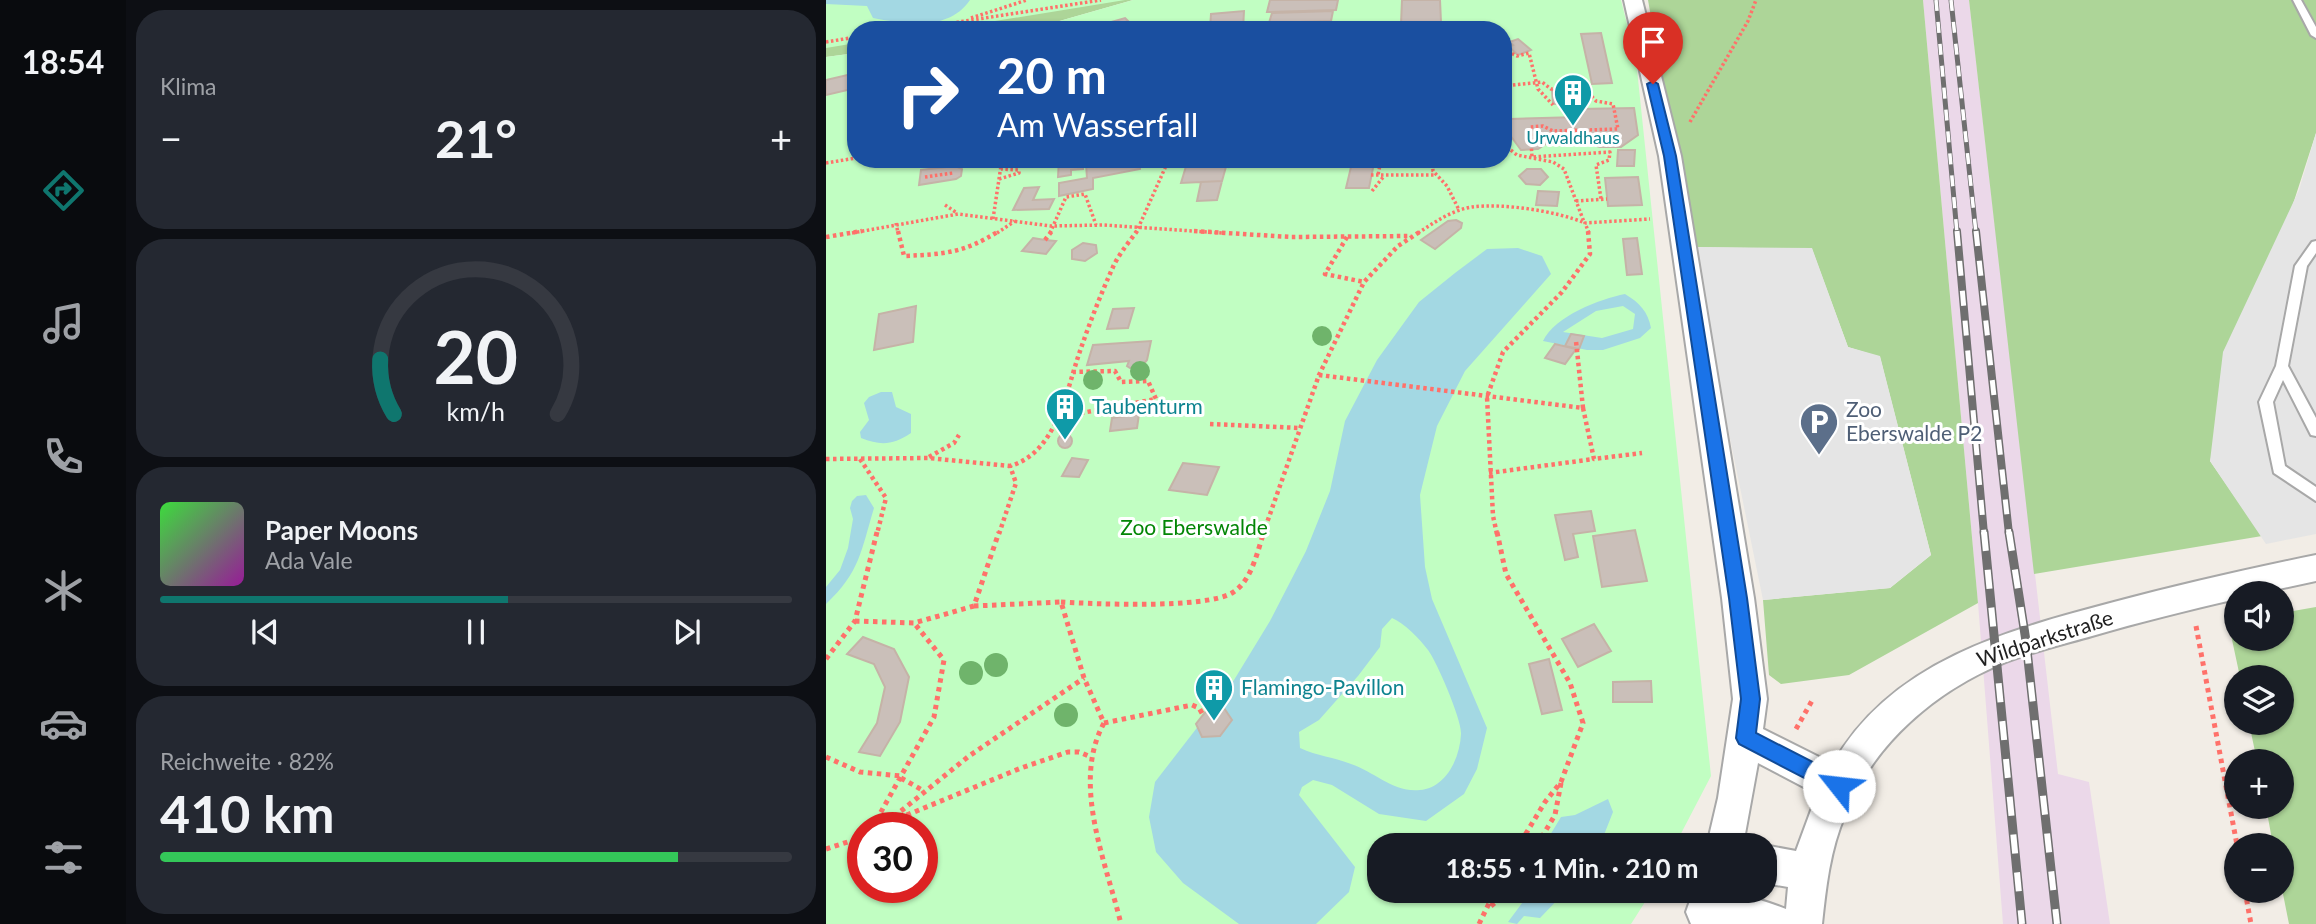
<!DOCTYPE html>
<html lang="de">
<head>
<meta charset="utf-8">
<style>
	body { margin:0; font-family:Lato,sans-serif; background:#242831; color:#f1f3f6; height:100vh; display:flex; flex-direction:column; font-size:26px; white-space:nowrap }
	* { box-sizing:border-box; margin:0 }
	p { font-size:23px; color:#9ea1a6 }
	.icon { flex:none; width:38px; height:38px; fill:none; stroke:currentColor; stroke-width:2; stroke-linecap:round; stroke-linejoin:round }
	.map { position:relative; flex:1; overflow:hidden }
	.sheet { display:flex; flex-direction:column; gap:10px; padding:10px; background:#0d0f14; width:700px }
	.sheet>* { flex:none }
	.hud { position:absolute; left:21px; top:21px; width:665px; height:147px; border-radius:28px; box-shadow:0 2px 5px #0004; background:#1a4fa0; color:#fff; overflow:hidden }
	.fabs { position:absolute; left:1398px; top:581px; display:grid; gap:14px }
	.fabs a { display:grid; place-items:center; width:70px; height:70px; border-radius:50%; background:#171b24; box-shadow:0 2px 5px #0004; font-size:35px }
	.speed { position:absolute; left:21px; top:812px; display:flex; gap:14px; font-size:35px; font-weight:700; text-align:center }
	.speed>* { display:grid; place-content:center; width:91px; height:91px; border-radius:50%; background:#171b24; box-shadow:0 2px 5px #0004; line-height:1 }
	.speed .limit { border:10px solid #d22; background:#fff; color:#111 }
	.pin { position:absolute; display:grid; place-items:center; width:60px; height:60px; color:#fff; margin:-72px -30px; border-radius:50% 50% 50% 0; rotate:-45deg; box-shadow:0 0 7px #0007 }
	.pin .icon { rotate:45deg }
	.me { position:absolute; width:77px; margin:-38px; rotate:299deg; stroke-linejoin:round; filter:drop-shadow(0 0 5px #0008) }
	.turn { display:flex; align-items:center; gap:24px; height:147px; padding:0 35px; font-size:32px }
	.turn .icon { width:91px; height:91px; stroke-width:2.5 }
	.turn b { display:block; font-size:49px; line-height:60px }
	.big { font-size:52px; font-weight:700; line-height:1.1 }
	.sheet .card { flex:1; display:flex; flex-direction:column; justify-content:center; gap:10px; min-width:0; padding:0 24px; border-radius:28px; background:#242831 }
	.sheet .dial { align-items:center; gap:0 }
	.dial svg { height:182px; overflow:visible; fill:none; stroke:#363941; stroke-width:7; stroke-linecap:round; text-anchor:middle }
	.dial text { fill:#f1f3f6; stroke:none }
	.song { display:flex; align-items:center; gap:21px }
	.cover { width:84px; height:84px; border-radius:10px; background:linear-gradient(135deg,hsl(120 70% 55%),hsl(300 70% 35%)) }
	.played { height:7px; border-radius:4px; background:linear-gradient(90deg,#0f766e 55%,#363941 55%) }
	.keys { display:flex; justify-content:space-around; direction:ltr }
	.heat { display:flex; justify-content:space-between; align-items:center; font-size:38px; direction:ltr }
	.charge { height:10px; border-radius:5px; background:linear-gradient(90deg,#34c759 82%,#363941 0) }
	.trip { position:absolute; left:541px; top:833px; width:410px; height:70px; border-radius:28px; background:#171b24; box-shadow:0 2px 5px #0004; font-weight:700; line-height:70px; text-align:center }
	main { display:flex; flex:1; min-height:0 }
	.menu { display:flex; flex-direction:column; width:126px; justify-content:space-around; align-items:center; background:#090b0e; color:#9ea1a6 }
	.menu .icon { width:49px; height:49px }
	.menu .current { color:#0f766e }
	.menu b { font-size:32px; color:#f1f3f6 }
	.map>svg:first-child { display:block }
</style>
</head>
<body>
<main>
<nav class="menu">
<b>18:54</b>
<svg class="icon current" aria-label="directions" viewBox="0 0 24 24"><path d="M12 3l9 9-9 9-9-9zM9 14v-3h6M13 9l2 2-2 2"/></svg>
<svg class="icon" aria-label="music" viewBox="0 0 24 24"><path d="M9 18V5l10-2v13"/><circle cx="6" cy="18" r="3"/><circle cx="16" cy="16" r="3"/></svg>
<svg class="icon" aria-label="phone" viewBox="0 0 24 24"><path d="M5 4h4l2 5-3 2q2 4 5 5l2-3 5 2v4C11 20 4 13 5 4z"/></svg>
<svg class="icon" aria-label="climate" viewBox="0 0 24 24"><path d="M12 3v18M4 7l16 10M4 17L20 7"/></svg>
<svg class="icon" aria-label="car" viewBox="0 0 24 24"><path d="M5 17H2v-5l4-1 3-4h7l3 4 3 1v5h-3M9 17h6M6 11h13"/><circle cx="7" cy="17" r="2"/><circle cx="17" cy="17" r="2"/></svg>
<svg class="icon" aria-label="filters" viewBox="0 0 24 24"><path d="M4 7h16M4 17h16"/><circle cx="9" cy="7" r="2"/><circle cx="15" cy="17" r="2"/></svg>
</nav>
<section class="sheet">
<div class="card"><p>Klima</p>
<div class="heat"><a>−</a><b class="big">21°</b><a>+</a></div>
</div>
<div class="card dial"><svg viewBox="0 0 100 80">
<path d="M14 69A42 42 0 1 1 86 69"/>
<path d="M14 69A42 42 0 0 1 8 45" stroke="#0f766e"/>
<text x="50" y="56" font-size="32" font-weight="700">20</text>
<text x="50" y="72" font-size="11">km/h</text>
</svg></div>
<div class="card">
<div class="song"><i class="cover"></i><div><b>Paper Moons</b><p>Ada Vale</p></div></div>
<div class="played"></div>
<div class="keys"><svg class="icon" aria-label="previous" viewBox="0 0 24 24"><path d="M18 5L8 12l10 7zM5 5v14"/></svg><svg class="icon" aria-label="pause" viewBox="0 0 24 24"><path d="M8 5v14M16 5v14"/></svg><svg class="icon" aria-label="next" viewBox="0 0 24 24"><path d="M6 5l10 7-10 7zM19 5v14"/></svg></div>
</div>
<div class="card"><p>Reichweite · 82%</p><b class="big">410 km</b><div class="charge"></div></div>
</section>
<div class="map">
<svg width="1490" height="924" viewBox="0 0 1490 924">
	<rect width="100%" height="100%" fill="#f2ede6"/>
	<path fill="#ebd8e9" d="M 1097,0 L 1143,0 L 1232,774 L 1263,782 L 1284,924 L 1177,924 L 1152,603 Z"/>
	<path fill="#add598" d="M 144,0 L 307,0 L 202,30 L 30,30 L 30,53 L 0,57 L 0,4 Z
		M 822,0 L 1097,0 L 1152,603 L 1023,675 L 955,684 L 943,675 L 937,600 L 1064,588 L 1105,555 L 1054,357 L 1022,347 L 986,249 L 865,247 Z
		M 1143,0 L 1490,0 L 1490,133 L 1384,461 L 1436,536 L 1208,574 Z
		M 1490,607 L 1490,924 L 1463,924 L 1456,889 L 1456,845 L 1447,845 L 1440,807 L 1456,807 L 1456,761 L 1431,761 L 1423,723 L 1456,723 L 1456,677 L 1414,677 L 1402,621 L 1410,620 L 1410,639 L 1456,639 L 1456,613 Z"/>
	<path fill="#c1fec2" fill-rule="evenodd" d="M 0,0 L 299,0 L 114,30 L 30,30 L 30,43 L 0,48 Z
		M 307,0 L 795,0 L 810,60 L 885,776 L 849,845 L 553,845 L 553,891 L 826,891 L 805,924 L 0,924 L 0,57 L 30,53 L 30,159 L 677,159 L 677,30 L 202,30 ZM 37,828 L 96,828 L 96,887 L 37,887 Z"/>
	<path fill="#e5e5e5" d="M 1490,133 L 1490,534 L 1440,544 L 1384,461 L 1397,352 L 1473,190 Z
		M 865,247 L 986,248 L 1022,347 L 1054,356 L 1105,555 L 1064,588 L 937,600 Z"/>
	<path fill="#a3d8e3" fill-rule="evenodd" d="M 0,0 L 144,0 C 122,32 79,24 47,18 L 41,6 L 0,4 Z
		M 692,248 L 716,256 L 725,274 L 639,371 L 611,426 L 594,495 L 599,567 L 606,599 L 661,728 L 651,769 L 638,794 L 600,821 L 553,814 L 506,785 L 487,780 L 476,787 L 473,795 L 529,867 L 523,892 L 490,924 L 413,924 L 357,883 L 330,852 L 323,817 L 329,782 L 408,680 L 444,621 L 480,551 L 504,491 L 519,421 L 551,360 L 593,302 L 629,273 L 661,249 ZM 566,618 C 579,624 593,638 602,650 C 611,662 636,720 635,734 C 634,758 620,788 594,790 C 568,793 549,772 525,764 C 508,757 491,756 474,748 L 473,732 L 493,720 L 532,676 L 554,647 L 556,629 Z
		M 799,294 C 814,303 822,312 825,328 L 814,338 L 777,350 L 761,350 L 717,341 C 729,316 774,299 799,294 ZM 797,306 L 809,314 L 807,329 L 776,338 L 737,332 L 770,311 Z
		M 55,392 L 66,392 L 70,407 L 85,414 L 85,433 C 67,445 55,446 35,438 L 34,432 L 43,420 L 38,403 L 43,397 Z
		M 40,495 L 48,508 C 35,551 34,572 0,604 L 0,587 L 14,570 L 22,548 L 27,519 L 24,508 L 26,501 L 31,496 Z
		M 782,799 L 787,812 L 774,845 L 718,845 L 735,817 L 749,815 Z
		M 705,891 L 740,891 L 714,918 L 698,916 L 691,924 L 682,922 Z"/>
	<path fill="#cabfb9" stroke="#c5b3a7" stroke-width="2" d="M 444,0 L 512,0 L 510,10 L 441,12 Z
		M 576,0 L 614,0 L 615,22 L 575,24 Z
		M 418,11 L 417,30 L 384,30 L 385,14 Z
		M 507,11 L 505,21 L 443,23 L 446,13 Z
		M 299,18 L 308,27 L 283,30 L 278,24 Z
		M 775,33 L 786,83 L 766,84 L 755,34 Z
		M 692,39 L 698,44 L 705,50 L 692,55 L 683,47 L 687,45 L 683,42 Z
		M 30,73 L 30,88 L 0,95 L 0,80 Z
		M 726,90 L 748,90 L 749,103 L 727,104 Z
		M 808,108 L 812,135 L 795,147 L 774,147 L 754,141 L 723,142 L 712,149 L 695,150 L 684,135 L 684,119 L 753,117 L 753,109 Z
		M 792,150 L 809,150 L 808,166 L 791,166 Z
		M 233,159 L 257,159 L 257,169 L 245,170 L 245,175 L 232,177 Z
		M 287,159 L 313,159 L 314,169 L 267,178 L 267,189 L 233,196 L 233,183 L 261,178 L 260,164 Z
		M 415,159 L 444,159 L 403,167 L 401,162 Z
		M 381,162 L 380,164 L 401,163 L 396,181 L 355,183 L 361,163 Z
		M 526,163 L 548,163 L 543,188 L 520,188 Z
		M 129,166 L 136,169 L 135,176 L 130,179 L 93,185 L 95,170 Z
		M 701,169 L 715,169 L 722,177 L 714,185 L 700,184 L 693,176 Z
		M 812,177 L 816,205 L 782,206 L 779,178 Z
		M 396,181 L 391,200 L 371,201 L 375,182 Z
		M 213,187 L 207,200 L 228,199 L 223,209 L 187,210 L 198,188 Z
		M 712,191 L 733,192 L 731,206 L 710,205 Z
		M 630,220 L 636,223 L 635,228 L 609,249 L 595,240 L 622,221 Z
		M 207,238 L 219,240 L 230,241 L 220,254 L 196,251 Z
		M 811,238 L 816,274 L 801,275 L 797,239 Z
		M 257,243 L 270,245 L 271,253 L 259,261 L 246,259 L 246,250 Z
		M 90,306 L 87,342 L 48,350 L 53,314 Z
		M 308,308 L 302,328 L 281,329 L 287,309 Z
		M 745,334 L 758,336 L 753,349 L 739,346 Z
		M 325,341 L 321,360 L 315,367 L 304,368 L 301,366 L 303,361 L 261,365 L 267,345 Z
		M 729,344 L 750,349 L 739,364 L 719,358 Z
		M 313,414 L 311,428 L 284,431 L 286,418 Z
		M232 441a7 7 0 1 1 14 0a7 7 0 1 1-14 0Z
		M 246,458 L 262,460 L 253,477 L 236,476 Z
		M 357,463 L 393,467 L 381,495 L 343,490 Z
		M 765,511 L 769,531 L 747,534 L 752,557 L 739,560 L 729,515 Z
		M 809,530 L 821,581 L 776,587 L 767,536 Z
		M 768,624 L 785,651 L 752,667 L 736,639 Z
		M 37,637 L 68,649 L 83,677 L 74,722 L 54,756 L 33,752 L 51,723 L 59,687 L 48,664 L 21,654 Z
		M 723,659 L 736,710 L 716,714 L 703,664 Z
		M 825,681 L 826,702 L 787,702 L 787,682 Z
		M 398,708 L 406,720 L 394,736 L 376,737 L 370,724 L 377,715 L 382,709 Z"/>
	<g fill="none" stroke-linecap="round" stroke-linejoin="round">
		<g stroke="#a8a8a8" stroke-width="4">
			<path id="lane" d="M 1467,0 L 1475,0 L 1490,27 L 1490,38 L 1485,35 Z
				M 1490,241 L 1490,253 L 1481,266 L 1462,366 L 1490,418 L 1490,436 L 1485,435 L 1457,380 L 1447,402 L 1459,466 L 1490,487 L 1490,501 L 1448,473 L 1433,402 L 1450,366 L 1469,266 L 1486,242 Z"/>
		</g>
		<g stroke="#a8a8a8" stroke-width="4">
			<path id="street" d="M 798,0 L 816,0 L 855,156 L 928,598 L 941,699 L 937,729 L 1007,764 C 1065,661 1182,630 1288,602 C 1355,584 1422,569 1490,555 L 1490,581 L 1434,593 L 1410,593 L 1410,599 C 1362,610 1314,622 1266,636 C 1238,644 1208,651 1180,662 C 1110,690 1047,744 1019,815 C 1004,850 1000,887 996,924 L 865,924 L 860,912 L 865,898 C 892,887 933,898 960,909 L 962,887 L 938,883 L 938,845 L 970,851 L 991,794 L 932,763 L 917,845 L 881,845 L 892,798 L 907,699 L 896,598 L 833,156 Z"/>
		</g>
		<path stroke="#ff716a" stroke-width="3.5" stroke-dasharray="2.5 2.5" stroke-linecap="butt" d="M 145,18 L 201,0
			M 81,30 L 275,0
			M 0,42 L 30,37
			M 677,49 L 691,56 L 703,53 L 712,89 L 727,105
			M 677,86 L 716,82 L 725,89 L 758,88 L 770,101 L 787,104 L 792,129 L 727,131 L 717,126 L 704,127 L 706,157 L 784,152 L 783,160 L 770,165 L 775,199
			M 864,122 L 922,21 L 930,0
			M 677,144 L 691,155 L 727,162 L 738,169 L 758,222
			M 606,159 L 607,171 L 621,186 L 633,210
			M 0,163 L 30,158
			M 540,163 L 540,160 L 555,160 L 552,175
			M 545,175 L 608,175
			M 99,177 L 127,173
			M 173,179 L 193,173 L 193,170 L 175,169
			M 546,191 L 558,176
			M 750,201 L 781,199
			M 119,205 L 131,213
			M 167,219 L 176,159
			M 70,223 L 72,233
			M 26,233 L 132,214 L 225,226 L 278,225 L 396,233
			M 171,233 L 189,221
			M 224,233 L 240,197 L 259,194 L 270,225
			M 310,233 L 343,159
			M 592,233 C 609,222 626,210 646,207 C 678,203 730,211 759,223
			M 763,233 L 759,223 L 824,219"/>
		<path stroke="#ff716a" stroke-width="4.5" stroke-dasharray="3.5 3.5" stroke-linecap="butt" d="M 72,231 L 78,256 C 119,254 138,253 173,231
			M 368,231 L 465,237 L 585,236
			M 0,237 L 36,231
			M 521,237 L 499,274 L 538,282
			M 219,240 L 226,231
			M 493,375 L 757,408 L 750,341
			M 757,408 L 768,459 L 816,453
			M 234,417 L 330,399 L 322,381 L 295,382 L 289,371 L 247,372
			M 384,424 L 474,428
			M 103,457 L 128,443 L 133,435
			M 0,459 L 102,458 L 184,466
			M 34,459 L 60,498 L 51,534
			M 663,473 L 768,459
			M 173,534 L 190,483 L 184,466 C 229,453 239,397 252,357 C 262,327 274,296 287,267 C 293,254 303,242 311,231
			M 437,534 L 493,375 L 538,282 L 572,246 L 595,231
			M 671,534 L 667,516 L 661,397 L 677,352 L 736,292 L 764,254 L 762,231"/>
		<path stroke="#ff716a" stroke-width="5" stroke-dasharray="4.5 4.5" stroke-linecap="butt" d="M 671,532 L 680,574 L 744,683 L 757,723 L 735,782 L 719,802 L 693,845
			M 235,602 C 270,604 378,609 406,593 C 426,581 431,552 438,532
			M 148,606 L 235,602 L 258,678 L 278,723 C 245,783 280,862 295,924
			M 29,621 L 88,623 L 148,606 L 173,532
			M 1370,626 L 1411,845
			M 0,659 L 29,621 L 51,532
			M 278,723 L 366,705 L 373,708 L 377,715
			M 970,729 L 987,699
			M 0,757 L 34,772 L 75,776
			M 75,778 L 98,791
			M 64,822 L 195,768 L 242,752 L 253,752 L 265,757
			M 46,828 L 108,717 L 118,660 L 88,623
			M 54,828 L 143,756 L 258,678
			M 711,845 L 729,815 L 735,783
			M 0,849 L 37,837
			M 1419,891 L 1425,924
			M 665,906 L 683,891
			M 653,924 L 669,891"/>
		<use href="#lane" fill="#fff" fill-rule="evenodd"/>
		<use href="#street" fill="#fff" fill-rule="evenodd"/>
		<g stroke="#6f6f6f" stroke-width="5">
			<path id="rail-far2" d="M 1110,0 L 1131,233
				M 1125,0 L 1150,233"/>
		</g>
		<g stroke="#6f6f6f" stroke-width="8">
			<path id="rail-far1" d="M 1131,231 L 1158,534
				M 1150,231 L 1183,534"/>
		</g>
		<g stroke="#6f6f6f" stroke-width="9">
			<path id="rail" d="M 1158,532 L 1196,924
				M 1183,532 L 1200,641 L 1231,924"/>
		</g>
		<use href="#rail-far2" stroke="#fff" stroke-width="3.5" stroke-dasharray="11" stroke-linecap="butt"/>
		<use href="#rail-far1" stroke="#fff" stroke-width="5" stroke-dasharray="15" stroke-linecap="butt"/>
		<use href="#rail" stroke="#fff" stroke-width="6" stroke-dasharray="19" stroke-linecap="butt"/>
	</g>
	<g fill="#6fb46b">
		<circle cx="496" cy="336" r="10"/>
		<circle cx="314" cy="371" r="10"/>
		<circle cx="267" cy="380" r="10"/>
		<circle cx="170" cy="665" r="12"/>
		<circle cx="145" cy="673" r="12"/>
		<circle cx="240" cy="715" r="12"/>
	</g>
	<path fill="#1a73e8" stroke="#114b97" stroke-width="2" d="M 827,81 L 832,84 L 850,156 L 921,598 L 934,699 L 930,733 L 1020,779 L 1023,786 L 1020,794 L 1013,796 L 913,744 L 910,738 L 915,699 L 903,598 L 838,156 L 821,84 Z"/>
	<defs>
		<g id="building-pin" transform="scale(2.0125)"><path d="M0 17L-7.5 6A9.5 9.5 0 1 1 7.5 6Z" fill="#0f9aa8" stroke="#fff"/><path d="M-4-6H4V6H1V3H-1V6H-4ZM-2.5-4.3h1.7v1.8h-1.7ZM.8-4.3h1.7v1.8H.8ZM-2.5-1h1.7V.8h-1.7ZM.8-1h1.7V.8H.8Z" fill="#fff"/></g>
		<g id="parking-pin" transform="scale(2.0125)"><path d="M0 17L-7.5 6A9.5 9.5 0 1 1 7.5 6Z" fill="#5c6f8a" stroke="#fff"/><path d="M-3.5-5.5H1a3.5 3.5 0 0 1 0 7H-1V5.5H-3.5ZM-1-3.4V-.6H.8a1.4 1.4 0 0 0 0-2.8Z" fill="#fff"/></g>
	</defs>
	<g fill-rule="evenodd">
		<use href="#building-pin" x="747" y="93"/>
		<use href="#building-pin" x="239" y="407"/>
		<use href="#parking-pin" x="993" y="422"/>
		<use href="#building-pin" x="388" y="688"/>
	</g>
	<g text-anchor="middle" stroke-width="6" stroke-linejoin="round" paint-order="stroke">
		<g font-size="18" fill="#0d838f" stroke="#fff">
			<text x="747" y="144">Urwaldhaus</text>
		</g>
		<g font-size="21" fill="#0d838f" stroke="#fff" text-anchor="start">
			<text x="266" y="414">Taubenturm</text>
			<text x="415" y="695">Flamingo-Pavillon</text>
		</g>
		<g font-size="21" fill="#4e5e75" stroke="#fff" text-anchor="start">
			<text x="1020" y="417">Zoo<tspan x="1020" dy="24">Eberswalde P2</tspan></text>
		</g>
		<g font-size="21" fill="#038606" stroke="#fff">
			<text x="368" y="535">Zoo Eberswalde</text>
		</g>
		<g font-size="21" fill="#212121" stroke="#fff">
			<text transform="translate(1219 639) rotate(-18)" y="7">Wildparkstraße</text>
		</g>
	</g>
</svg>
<div class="fabs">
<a><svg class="icon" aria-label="sound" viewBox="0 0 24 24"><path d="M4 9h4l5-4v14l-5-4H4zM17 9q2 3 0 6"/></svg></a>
<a><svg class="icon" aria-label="layers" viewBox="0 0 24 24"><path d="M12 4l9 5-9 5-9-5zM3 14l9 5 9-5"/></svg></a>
<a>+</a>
<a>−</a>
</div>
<div class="speed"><div class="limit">30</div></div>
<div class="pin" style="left:827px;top:84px;background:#d93025"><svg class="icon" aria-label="arrive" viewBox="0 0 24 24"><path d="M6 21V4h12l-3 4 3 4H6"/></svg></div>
<svg class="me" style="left:1013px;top:786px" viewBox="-20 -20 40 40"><circle r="19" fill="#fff"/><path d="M0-13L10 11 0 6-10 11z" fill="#1a73e8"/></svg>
<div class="trip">18:55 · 1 Min. · 210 m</div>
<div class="hud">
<div class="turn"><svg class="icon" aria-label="right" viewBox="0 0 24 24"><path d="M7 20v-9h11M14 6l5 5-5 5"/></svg><div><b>20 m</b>Am Wasserfall</div></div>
</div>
</div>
</main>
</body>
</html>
